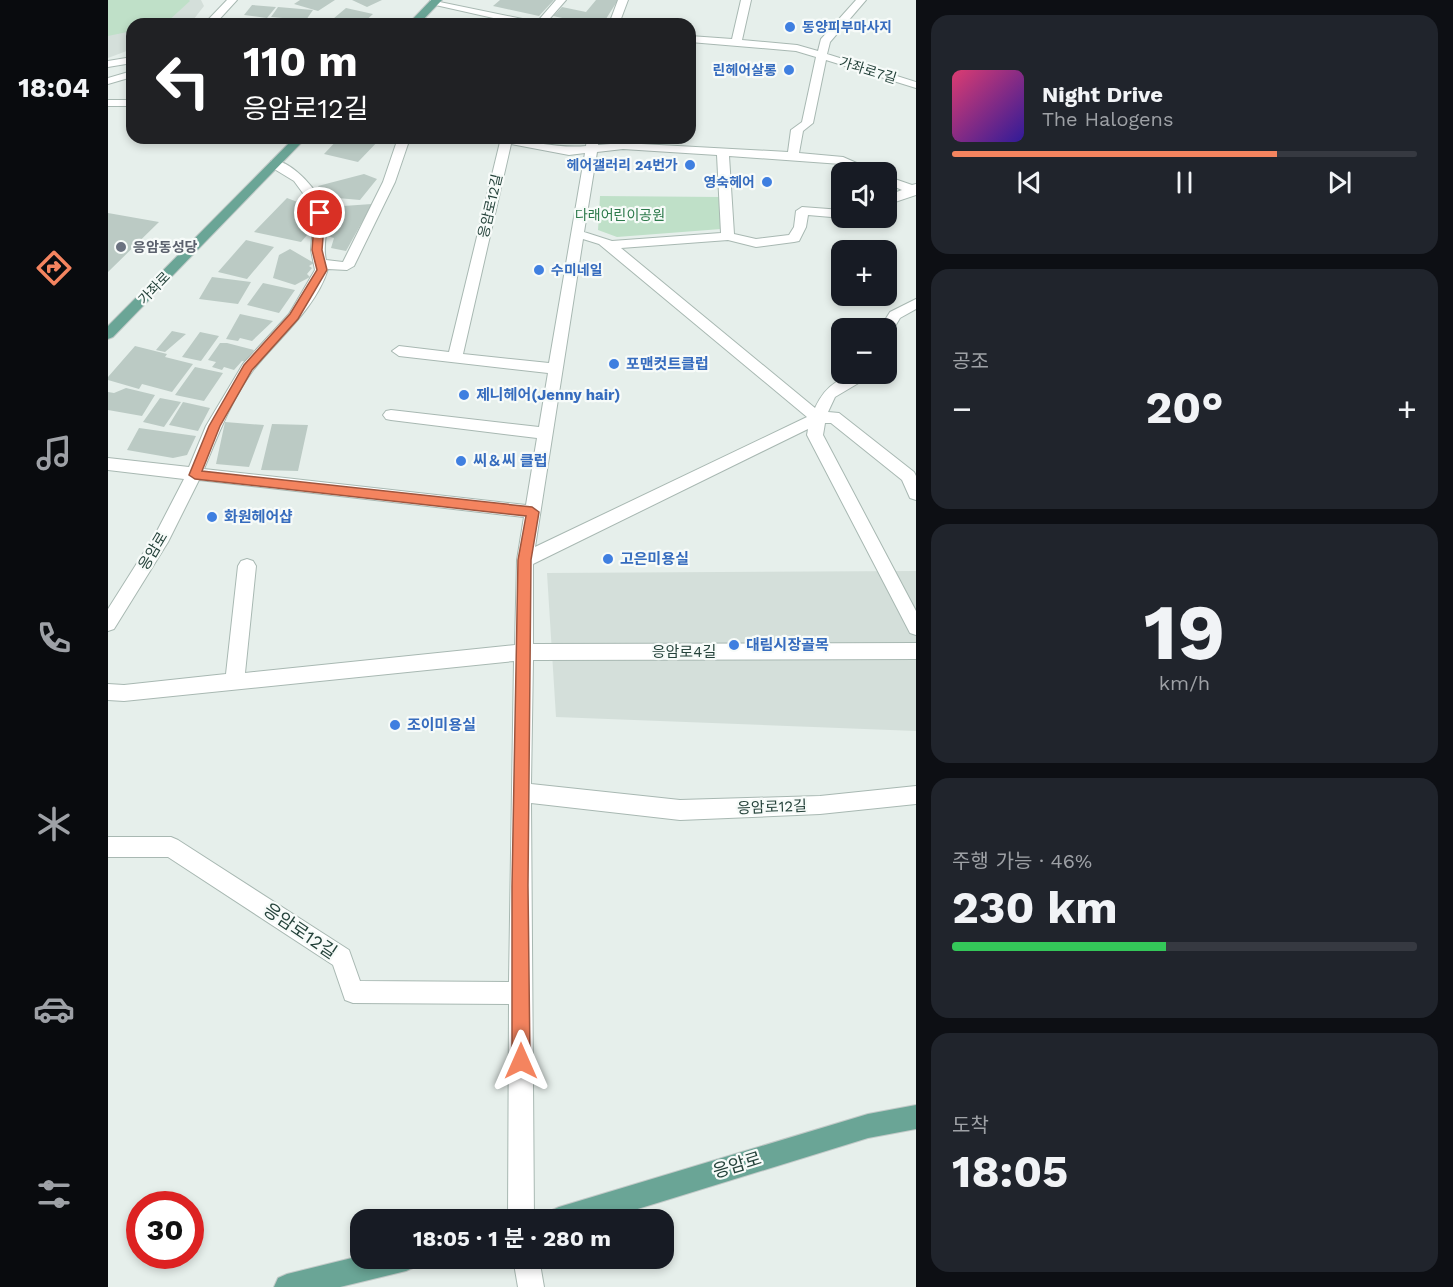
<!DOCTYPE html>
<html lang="ko">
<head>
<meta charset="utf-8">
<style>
	body { margin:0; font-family:"Work Sans","Noto Sans KR",sans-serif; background:#20242c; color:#f1f3f6; height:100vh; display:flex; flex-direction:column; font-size:22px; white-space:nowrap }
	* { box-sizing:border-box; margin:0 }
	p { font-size:20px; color:#9ea1a6 }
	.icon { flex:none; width:33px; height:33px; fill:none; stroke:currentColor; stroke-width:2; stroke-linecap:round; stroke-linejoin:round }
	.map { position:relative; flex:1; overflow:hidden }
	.details { display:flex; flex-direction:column; gap:15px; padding:15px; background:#0d0f14; width:537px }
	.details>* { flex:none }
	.guide { position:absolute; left:18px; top:18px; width:570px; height:126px; border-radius:18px; box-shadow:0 3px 9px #0003; background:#202124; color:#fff; overflow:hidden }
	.fabs { position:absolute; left:723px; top:162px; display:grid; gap:12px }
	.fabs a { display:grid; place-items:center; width:66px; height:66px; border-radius:12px; background:#171b24; box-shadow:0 3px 9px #0003; font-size:30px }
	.speed { position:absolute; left:18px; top:1191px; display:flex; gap:12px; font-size:30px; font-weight:700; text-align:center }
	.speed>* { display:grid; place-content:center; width:78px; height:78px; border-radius:50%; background:#171b24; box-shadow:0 3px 9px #0003; line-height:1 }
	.speed .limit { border:9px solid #d22; background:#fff; color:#111 }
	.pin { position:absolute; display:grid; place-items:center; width:51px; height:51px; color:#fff; margin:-26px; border:3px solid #fff; border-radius:50%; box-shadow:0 2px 6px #0007 }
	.me { position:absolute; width:66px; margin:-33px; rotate:0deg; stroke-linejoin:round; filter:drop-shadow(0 0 4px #0008) }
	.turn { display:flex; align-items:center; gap:21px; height:126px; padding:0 18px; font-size:27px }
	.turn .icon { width:78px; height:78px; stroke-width:2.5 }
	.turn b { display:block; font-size:42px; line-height:51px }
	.big { font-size:45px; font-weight:700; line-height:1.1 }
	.details .widget { flex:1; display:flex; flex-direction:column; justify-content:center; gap:9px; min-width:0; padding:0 21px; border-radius:18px; background:#20242c }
	.details .dial { align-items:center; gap:0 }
	.dial b { font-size:78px; line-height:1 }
	.song { display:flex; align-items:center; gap:18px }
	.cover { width:72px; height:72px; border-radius:9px; background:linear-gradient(135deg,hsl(340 70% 55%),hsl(250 70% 35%)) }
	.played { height:6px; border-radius:3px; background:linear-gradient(90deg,#f4845f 70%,#363941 70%) }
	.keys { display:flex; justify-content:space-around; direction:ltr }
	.heat { display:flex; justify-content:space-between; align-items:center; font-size:33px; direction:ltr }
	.charge { height:9px; border-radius:4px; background:linear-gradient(90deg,#34c759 46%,#363941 0) }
	.trip { position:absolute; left:242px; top:1209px; width:324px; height:60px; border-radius:18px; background:#171b24; box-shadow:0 3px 9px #0003; font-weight:700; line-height:60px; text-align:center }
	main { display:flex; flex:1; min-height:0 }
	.tabs { display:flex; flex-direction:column; width:108px; justify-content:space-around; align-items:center; background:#090b0e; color:#9ea1a6 }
	.tabs .icon { width:42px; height:42px }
	.tabs .on { color:#f4845f }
	.tabs b { font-size:27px; color:#f1f3f6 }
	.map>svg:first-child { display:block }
</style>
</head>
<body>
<main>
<nav class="tabs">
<b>18:04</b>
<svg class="icon on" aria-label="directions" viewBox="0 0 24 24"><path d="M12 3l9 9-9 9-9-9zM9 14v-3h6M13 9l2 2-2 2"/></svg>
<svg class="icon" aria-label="music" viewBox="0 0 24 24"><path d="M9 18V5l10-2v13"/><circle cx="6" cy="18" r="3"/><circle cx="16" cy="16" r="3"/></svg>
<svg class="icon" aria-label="phone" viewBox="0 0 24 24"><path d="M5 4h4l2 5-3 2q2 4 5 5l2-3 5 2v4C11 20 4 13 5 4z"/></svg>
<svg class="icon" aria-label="climate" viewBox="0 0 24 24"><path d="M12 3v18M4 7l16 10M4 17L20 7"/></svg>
<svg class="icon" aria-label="car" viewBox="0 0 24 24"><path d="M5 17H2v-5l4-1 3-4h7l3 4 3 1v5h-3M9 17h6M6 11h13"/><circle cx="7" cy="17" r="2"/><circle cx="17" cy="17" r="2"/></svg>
<svg class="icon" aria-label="filters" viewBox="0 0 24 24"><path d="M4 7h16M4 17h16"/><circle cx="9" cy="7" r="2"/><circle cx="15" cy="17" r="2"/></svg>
</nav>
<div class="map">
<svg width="808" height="1287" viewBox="0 0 808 1287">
	<rect width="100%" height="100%" fill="#e6efeb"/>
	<path fill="#d4dfda" d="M 0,0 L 93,0 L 96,6 L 82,24 L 24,24 L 24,49 L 0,58 Z
		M 808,571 L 808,731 L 448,717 L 439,573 Z"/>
	<path fill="#bfe0c8" d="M 0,0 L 81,0 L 82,1 L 59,22 L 24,24 L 24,31 L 0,36 Z
		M 492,196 L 613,197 L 613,229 L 509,237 L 490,230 Z"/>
	<path fill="#bbcac4" d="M 192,0 L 227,0 L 210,11 L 186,4 Z
		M 244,0 L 274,0 L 259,7 Z
		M 392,0 L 446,0 L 431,16 L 385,6 Z
		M 488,0 L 510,0 L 496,22 L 482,24 L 445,16 L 454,7 L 478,12 Z
		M 144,5 L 168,7 L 159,18 L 136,15 Z
		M 170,7 L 205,10 L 198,20 L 163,17 Z
		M 238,8 L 265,14 L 254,24 L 219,24 Z
		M 231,138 L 273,138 L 250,162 L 216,154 Z
		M 256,174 L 269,179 L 252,200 L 218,197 L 210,186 Z
		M 179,198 L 200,206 L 194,216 L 201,220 L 201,228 L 197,232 L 201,233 L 193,242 L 146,232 Z
		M 264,204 L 238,251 L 223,248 L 226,238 L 219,236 L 224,218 L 218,217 L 221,207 Z
		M 0,213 L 51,222 L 0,272 Z
		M 138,240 L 166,247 L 139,279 L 110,272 Z
		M 182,249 L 206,263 L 201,266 L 204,268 L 199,274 L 202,277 L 187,285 L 165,278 L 171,255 Z
		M 104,277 L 143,282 L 130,304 L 91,299 Z
		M 155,283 L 187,290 L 171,313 L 139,305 Z
		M 132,314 L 165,321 L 144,341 L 132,338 L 130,341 L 118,339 Z
		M 64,331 L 78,334 L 57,352 L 48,350 Z
		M 92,332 L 111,336 L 93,361 L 74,357 Z
		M 112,343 L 119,343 L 146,350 L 138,362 L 134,361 L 126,370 L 116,367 L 114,370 L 104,367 L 108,362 L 100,360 Z
		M 27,346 L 59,354 L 57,357 L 85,364 L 64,392 L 34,384 L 31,389 L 0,380 L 0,377 Z
		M 87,367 L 115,373 L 96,401 L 67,395 Z
		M 18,388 L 47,395 L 34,416 L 0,410 L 0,392 L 6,393 Z
		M 52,398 L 73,402 L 56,427 L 35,422 Z
		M 75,402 L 102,408 L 90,431 L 61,425 Z
		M 117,422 L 156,425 L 141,467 L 108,464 Z
		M 164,424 L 200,425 L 190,471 L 153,470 Z
		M 31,428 L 88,436 L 79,455 L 65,458 L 19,450 Z"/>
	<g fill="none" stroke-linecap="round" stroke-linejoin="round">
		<g stroke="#a8b8b2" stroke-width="2">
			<path id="minor" d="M 119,0 L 129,0 L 107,24 L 96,24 Z
				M 322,0 L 429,22 L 448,0 L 458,0 L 437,24 L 412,24 L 323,4 Z
				M 510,0 L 520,0 L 511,24 L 501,24 Z
				M 633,0 L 643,0 L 634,40 L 689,45 L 710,51 L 713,39 L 748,0 L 758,0 L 722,42 L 719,54 L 808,82 L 808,88 L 718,60 L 705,123 L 695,131 L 691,153 L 735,157 L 769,172 L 754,172 L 733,164 L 621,156 L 626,234 L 648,239 L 681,235 L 686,227 L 688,211 L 694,207 L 734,210 L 735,218 L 700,215 L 698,227 L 691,241 L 686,242 L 648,247 L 620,240 L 513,248 L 707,408 C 718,384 735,374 761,374 L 759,378 L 727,397 L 720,412 L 731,413 L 806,472 L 808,476 L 808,500 L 802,498 L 794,480 L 723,423 L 717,423 L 715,435 L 808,611 L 808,635 L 802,633 L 699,435 L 700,429 L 425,564 L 425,644 L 808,643 L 808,659 L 425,660 L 423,784 L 572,800 L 712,796 L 808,786 L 808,804 L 712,814 L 572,820 L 423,803 L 426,1220 L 400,1220 L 401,1004 L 245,1003 L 237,1000 L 225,965 L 60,857 L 0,857 L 0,837 L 63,837 L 70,840 L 241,950 L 252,981 L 401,982 L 406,661 L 16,701 L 0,700 L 0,684 L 16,685 L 118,674 L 130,566 L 133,561 L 139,559 L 145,561 L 148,566 L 137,673 L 407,645 L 409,560 L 416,517 L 91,480 L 60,542 L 6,629 L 0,631 L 0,609 L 48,533 L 76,479 L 0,470 L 0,458 L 81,467 L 98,426 L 135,364 L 181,314 L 207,270 L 203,250 L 206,213 L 197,196 L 186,181 L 163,167 L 163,161 C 182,157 215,195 218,213 C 221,229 214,244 218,260 L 235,262 L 275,182 L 290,138 L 302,138 L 287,182 L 246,266 L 239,270 L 220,269 C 208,308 171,338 146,369 C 124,398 110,435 96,469 L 418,505 L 429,438 L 283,420 L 278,419 L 275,415 L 278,411 L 283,410 L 431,427 L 440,373 L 291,356 L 284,351 L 291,346 L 341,352 L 392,142 L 383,138 C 415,138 446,149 478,146 L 479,138 L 491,138 L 490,145 L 515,143 L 680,152 L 683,130 L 694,122 L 708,57 L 688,51 L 582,42 L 582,36 L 624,39 ZM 403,144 L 461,155 L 477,153 L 441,363 L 355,354 ZM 515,149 L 609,155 L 613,233 L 504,241 L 476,232 L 489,152 ZM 475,239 L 491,244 L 699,417 L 427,547 Z
				M 24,57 L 24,63 L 0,67 L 0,61 Z
				M 24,71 L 24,77 L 0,84 L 0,78 Z
				M 0,100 L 24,100 L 24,106 L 0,106 Z
				M 778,176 L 804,185 L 808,184 L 808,195 L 778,205 L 778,196 L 794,190 L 778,183 Z
				M 808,299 L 808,309 L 792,318 L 783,333 L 778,334 L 778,328 L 772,328 L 782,312 Z
				M 405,1258 L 431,1258 L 436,1287 L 410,1287 Z"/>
		</g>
		<g stroke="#c2cac8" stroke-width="2">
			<path id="major" d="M 323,0 L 334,0 L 311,24 L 300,24 Z
				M 186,138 L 198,138 L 5,337 L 0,339 L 0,326 Z
				M 808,1105 L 808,1129 L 760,1138 L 494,1220 L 439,1220 L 442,1211 L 451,1207 L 760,1114 Z
				M 252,1256 L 252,1258 L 311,1258 L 307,1267 L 298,1271 L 232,1287 L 166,1287 L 170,1278 L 179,1274 Z"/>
		</g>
		<use href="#minor" fill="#fff" fill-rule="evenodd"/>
		<use href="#major" fill="#6aa596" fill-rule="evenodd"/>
	</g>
	<path fill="#f4845f" stroke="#9f563e" stroke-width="1.5" d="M 212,210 L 217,213 L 214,250 L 219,270 L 190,319 L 144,370 L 112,426 L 94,471 L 424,507 L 431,512 L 423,560 L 420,886 L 422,1061 L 419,1067 L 413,1069 L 407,1067 L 404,1061 L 404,886 L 410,560 L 418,516 L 87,479 L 81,475 L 101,426 L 136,365 L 182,314 L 209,270 L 204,250 L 207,213 Z"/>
	<g fill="#3f7fe0" stroke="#f7fbf9" stroke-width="2">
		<circle cx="682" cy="27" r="6"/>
		<circle cx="681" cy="70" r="6"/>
		<circle cx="582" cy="165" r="6"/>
		<circle cx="659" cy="182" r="6"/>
		<circle cx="431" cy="270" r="6"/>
		<circle cx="506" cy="364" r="6"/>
		<circle cx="356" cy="395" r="6"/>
		<circle cx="353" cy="461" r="6"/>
		<circle cx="104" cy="517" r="6"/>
		<circle cx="500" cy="559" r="6"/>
		<circle cx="626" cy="645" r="6"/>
		<circle cx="287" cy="725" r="6"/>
	</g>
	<circle fill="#6b7280" stroke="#f7fbf9" stroke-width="2" cx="13" cy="247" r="6"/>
	<g text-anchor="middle" stroke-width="4.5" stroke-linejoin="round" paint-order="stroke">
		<g font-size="14" font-weight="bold" fill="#366cbe" stroke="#f7fbf9" text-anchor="end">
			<text x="694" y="32" text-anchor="start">동양피부마사지</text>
			<text x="669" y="75">린헤어살롱</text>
			<text x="570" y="170">헤어갤러리 24번가</text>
			<text x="647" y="187">영숙헤어</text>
			<text x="443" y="275" text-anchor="start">수미네일</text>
		</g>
		<g font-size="14" fill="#24423a" stroke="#f7fbf9">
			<text transform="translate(760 70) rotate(17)" y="5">가좌로7길</text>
			<text transform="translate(382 206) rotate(-77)" y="5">응암로12길</text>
			<text transform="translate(46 288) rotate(-46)" y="5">가좌로</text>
		</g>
		<g font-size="14" fill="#2d7a4b" stroke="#f7fbf9">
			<text x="512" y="220">다래어린이공원</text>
		</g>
		<g font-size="14" font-weight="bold" fill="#5b616d" stroke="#f7fbf9" text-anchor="start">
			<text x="25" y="252">응암동성당</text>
		</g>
		<g font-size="15" font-weight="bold" fill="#366cbe" stroke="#f7fbf9" text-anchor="start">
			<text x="518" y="369">포맨컷트클럽</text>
			<text x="368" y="400">제니헤어(Jenny hair)</text>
			<text x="365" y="466">씨＆씨 클럽</text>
			<text x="116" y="522">화원헤어샵</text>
			<text x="512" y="564">고은미용실</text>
			<text x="638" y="650">대림시장골목</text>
			<text x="299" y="730">조이미용실</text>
		</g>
		<g font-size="15" fill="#24423a" stroke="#f7fbf9">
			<text transform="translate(45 551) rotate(-59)" y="5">응암로</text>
			<text x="576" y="657">응암로4길</text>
			<text transform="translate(664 807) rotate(-2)" y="5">응암로12길</text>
		</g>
		<g font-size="18" fill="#24423a" stroke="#f7fbf9">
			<text transform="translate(192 931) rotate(34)" y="6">응암로12길</text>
			<text transform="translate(629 1165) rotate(-17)" y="6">응암로</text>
		</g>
	</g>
</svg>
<div class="fabs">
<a><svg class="icon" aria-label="sound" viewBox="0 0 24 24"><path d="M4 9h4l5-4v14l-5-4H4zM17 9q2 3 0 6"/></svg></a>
<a>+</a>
<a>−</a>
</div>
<div class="speed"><div class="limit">30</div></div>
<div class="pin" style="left:212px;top:213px;background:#d93025"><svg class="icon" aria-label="arrive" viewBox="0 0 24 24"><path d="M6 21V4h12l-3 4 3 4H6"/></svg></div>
<svg class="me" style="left:413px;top:1061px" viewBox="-20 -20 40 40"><path d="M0-17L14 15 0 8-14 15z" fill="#f4845f" stroke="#fff" stroke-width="4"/></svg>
<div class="trip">18:05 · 1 분 · 280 m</div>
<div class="guide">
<div class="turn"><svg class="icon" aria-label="left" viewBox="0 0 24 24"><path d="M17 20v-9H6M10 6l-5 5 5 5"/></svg><div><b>110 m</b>응암로12길</div></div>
</div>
</div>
<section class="details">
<div class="widget">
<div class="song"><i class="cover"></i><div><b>Night Drive</b><p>The Halogens</p></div></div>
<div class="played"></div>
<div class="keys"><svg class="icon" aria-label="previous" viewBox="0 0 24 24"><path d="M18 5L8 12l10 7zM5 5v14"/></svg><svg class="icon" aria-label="pause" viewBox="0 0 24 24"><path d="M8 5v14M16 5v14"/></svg><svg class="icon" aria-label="next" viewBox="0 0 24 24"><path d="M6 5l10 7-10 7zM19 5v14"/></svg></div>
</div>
<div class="widget"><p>공조</p>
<div class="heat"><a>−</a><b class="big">20°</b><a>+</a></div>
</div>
<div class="widget dial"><b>19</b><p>km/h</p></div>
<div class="widget"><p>주행 가능 · 46%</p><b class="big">230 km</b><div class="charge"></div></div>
<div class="widget"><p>도착</p><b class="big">18:05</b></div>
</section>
</main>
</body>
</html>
